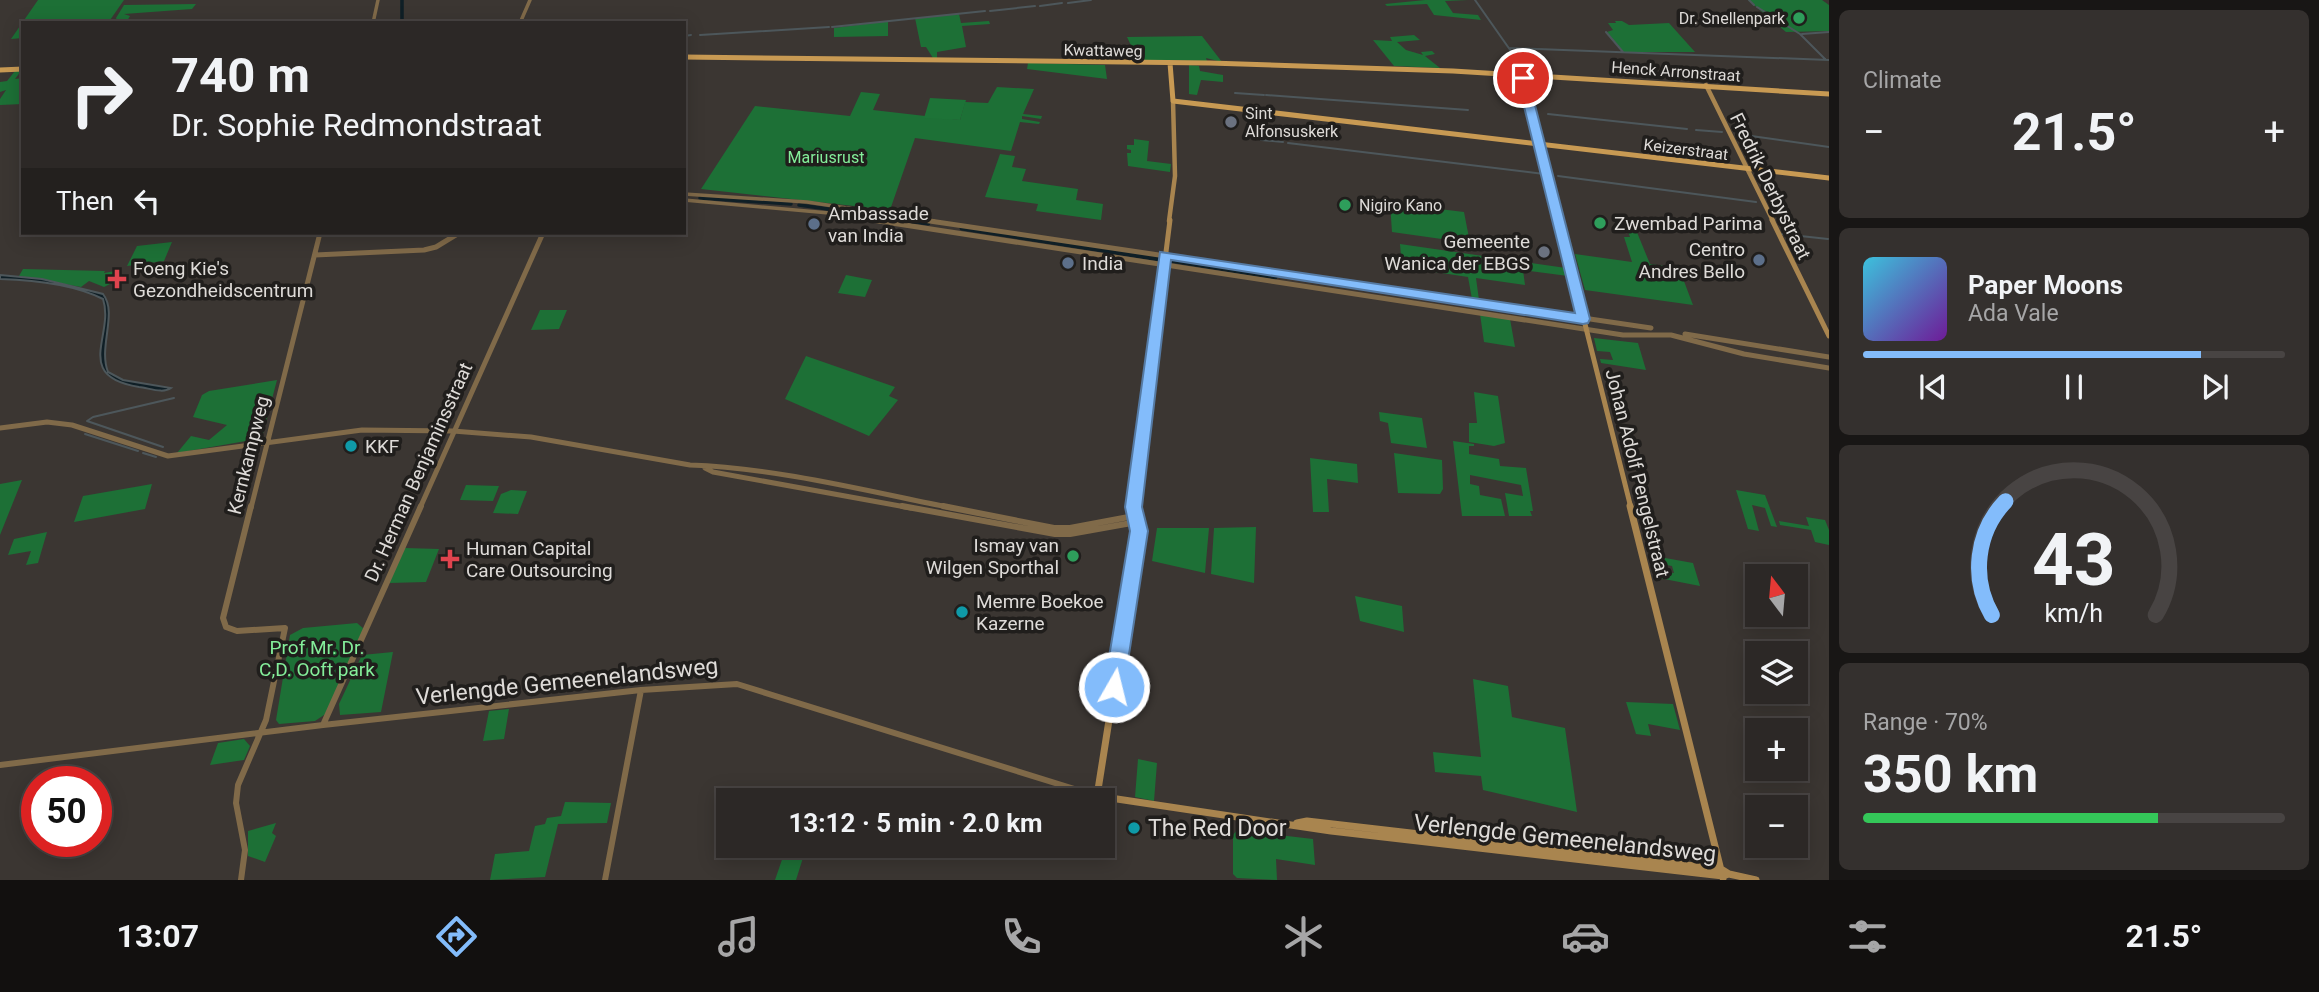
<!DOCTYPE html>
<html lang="en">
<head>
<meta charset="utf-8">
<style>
	body { margin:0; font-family:Roboto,sans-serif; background:#34302e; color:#f1f3f6; height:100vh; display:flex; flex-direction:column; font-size:26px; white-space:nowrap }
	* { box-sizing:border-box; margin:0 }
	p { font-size:23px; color:#a6a6a7 }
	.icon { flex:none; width:38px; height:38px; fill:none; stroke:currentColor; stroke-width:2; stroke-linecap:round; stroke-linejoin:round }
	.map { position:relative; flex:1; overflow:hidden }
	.side { display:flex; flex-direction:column; gap:10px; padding:10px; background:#181615; width:490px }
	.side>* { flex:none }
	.top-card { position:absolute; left:21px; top:21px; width:665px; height:214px; border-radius:0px; box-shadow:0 4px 18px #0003,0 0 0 2px #484443; background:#2c2826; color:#f1f3f6; overflow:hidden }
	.needle { width:46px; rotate:344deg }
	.fabs { position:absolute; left:1745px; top:564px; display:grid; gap:14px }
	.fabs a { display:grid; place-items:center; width:63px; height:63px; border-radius:0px; background:#2c2826; box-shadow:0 4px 18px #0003,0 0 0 2px #484443; font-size:35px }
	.speed { position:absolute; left:21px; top:766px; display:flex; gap:14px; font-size:35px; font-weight:700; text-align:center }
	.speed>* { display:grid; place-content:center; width:91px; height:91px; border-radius:50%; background:#2c2826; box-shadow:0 4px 18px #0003,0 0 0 2px #484443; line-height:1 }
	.speed .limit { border:10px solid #d22; background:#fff; color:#111 }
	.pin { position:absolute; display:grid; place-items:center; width:60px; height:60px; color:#fff; margin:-30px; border:4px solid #fff; border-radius:50%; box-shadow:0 2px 7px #0007 }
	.me { position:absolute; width:77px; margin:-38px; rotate:8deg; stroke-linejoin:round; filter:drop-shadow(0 0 5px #0008) }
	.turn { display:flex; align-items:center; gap:24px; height:147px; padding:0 35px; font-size:32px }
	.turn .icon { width:91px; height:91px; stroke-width:2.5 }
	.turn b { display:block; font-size:49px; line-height:60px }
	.then { display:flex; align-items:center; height:66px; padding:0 35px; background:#0003; gap:14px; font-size:26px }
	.big { font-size:52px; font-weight:700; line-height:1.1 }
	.side .widget { flex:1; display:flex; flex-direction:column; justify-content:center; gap:10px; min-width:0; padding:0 24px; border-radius:10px; background:#34302e }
	.side .dial { align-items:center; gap:0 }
	.dial svg { height:182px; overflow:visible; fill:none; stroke:#484443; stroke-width:7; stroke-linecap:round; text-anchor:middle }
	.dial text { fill:#f1f3f6; stroke:none }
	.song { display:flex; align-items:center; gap:21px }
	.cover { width:84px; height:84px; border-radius:10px; background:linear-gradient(135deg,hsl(190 70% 55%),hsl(280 70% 35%)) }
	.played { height:7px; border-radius:4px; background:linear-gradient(90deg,#83bcfb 80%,#484443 80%) }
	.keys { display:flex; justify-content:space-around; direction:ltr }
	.heat { display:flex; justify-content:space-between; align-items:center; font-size:38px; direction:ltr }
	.charge { height:10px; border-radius:5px; background:linear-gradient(90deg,#34c759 70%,#484443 0) }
	.trip { position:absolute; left:716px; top:788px; width:399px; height:70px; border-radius:0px; background:#2c2826; box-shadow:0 4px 18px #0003,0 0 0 2px #484443; font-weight:700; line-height:70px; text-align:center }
	.tabs { display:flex; height:112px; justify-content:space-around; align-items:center; background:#12100f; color:#a6a6a7 }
	.tabs .icon { width:49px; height:49px }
	.tabs .on { color:#83bcfb }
	.tabs b { font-size:32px; color:#f1f3f6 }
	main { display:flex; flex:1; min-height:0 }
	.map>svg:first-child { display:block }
</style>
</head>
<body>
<main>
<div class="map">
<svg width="1829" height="880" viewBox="0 0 1829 880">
	<rect width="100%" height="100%" fill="#3b3632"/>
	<path fill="#1d7036" d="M 38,0 L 124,0 L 108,23 L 23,23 L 23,38 L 11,39 Z
		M 1425,0 L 1468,0 L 1445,1 L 1453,13 L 1478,15 L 1481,20 L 1434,15 L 1427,4 L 1387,6 L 1385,4 Z
		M 1748,0 L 1822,0 L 1829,5 L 1829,31 L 1786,32 Z
		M 196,4 L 192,9 L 124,14 L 130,16 L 126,23 L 118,23 L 116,18 L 124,5 Z
		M 959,14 L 961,23 L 989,21 L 990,24 L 962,26 L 966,47 L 937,52 L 937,58 L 933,58 L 926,47 L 921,47 L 915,18 Z
		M 888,21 L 888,36 L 834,37 L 834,28 Z
		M 1615,21 L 1622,21 L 1629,25 L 1669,23 L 1695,52 L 1623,52 L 1607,32 L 1613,30 L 1608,23 L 1616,23 Z
		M 1414,35 L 1420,40 L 1397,42 L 1406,50 L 1423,55 L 1421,52 L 1432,51 L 1435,54 L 1425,56 L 1440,68 L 1394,66 L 1373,40 L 1392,41 L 1390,37 Z
		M 1202,36 L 1222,62 L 1206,58 L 1207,61 L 1138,60 L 1127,37 Z
		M 1028,63 L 1105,65 L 1107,79 L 1027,69 Z
		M 1189,65 L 1199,66 L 1200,71 L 1223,75 L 1223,82 L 1201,80 L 1197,95 L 1189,94 Z
		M 15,71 L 21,71 L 15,79 L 23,78 L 23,104 L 0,105 L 0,99 L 6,90 L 0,92 L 0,82 L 7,81 Z
		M 997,87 L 1034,89 L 1023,114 L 1042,116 L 1041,119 L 1022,116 L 1022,119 L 1040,122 L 1039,124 L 1020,122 L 1011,151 L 915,138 L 890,210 L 701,189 L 755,106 L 850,116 L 861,92 L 880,94 L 873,110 L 960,120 L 965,102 L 988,103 Z
		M 1134,139 L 1149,141 L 1147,161 L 1171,164 L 1170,172 L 1128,166 L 1127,153 L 1131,153 L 1131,150 L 1127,149 L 1127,145 L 1134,145 Z
		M 1000,154 L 1015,156 L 1012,167 L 1026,169 L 1022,181 L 1078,189 L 1076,200 L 1103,204 L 1101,220 L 1036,211 L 1038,204 L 985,197 Z
		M 1390,203 L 1464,212 L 1470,243 L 1392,232 Z
		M 1625,224 L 1634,225 L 1650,264 L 1679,268 L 1693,305 L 1585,290 L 1575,254 L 1632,262 L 1624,237 L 1630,237 Z
		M 172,242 L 164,261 L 127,266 L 137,246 Z
		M 1400,244 L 1566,268 L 1568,276 L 1523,270 L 1525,285 L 1476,278 L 1479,300 L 1472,299 L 1468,277 L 1402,267 Z
		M 23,269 L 105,271 L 104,273 L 115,271 L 110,284 L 104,287 L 89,281 L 81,287 L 19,276 Z
		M 846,275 L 872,280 L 865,297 L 838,293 Z
		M 540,310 L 567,310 L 559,329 L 531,330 Z
		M 1480,314 L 1510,319 L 1515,347 L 1484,342 Z
		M 1594,338 L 1638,343 L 1646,370 L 1601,363 L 1600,359 L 1613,360 L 1610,352 L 1597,351 Z
		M 806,356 L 895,387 L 889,396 L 898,400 L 869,436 L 785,399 Z
		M 277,380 L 263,433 L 258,439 L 177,453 L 191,436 L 209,440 L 227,425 L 193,417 L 202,395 L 209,391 Z
		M 1474,392 L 1498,396 L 1505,443 L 1494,446 L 1469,442 L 1469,423 L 1477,423 Z
		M 1379,412 L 1422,418 L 1427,448 L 1391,443 L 1388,423 L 1380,421 Z
		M 1453,441 L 1474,444 L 1474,446 L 1469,446 L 1469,454 L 1499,459 L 1500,466 L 1526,468 L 1533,511 L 1530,511 L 1532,516 L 1509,516 L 1505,493 L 1523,496 L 1521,485 L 1470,475 L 1470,484 L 1479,486 L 1480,495 L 1501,499 L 1505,516 L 1462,516 Z
		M 1394,453 L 1442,460 L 1443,489 L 1440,494 L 1398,493 Z
		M 1310,458 L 1357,464 L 1358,483 L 1327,479 L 1329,512 L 1313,512 Z
		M 22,480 L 0,535 L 0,484 Z
		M 152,484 L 145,509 L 74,522 L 83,496 Z
		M 466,485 L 499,486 L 493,501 L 460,500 Z
		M 511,490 L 527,491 L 518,514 L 493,513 L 501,494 Z
		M 1736,490 L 1765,495 L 1777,527 L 1771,526 L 1765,508 L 1752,505 L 1759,531 L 1748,529 Z
		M 1806,517 L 1825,520 L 1829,530 L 1829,545 L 1815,542 L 1811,530 L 1780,525 L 1779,521 L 1809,526 Z
		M 1256,527 L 1254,583 L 1211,574 L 1214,528 Z
		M 1157,528 L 1209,528 L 1205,573 L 1152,561 Z
		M 47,532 L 38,563 L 26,565 L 31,551 L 8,555 L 14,539 Z
		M 405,548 L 439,549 L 426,582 L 389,583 Z
		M 1654,556 L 1693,563 L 1700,586 L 1659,578 L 1657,571 L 1674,573 L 1672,566 L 1656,563 Z
		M 1355,596 L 1402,606 L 1404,632 L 1360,621 Z
		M 357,623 L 364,629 L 327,713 L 315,721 L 279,724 L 276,720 L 290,635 L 303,628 Z
		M 393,652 L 381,712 L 340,715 L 339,704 L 362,655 Z
		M 1473,679 L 1508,686 L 1512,717 L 1565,728 L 1577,812 L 1483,790 L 1481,776 L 1435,772 L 1433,752 L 1481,757 Z
		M 1626,702 L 1673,704 L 1680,730 L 1648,724 L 1651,736 L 1636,734 Z
		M 509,709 L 504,739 L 483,741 L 489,711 Z
		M 244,739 L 250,746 L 244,760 L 210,765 L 218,743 Z
		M 1138,759 L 1157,763 L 1154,801 L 1135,797 Z
		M 565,802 L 611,803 L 607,823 L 558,824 L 545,877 L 490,880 L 495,854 L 529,851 L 535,826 L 545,824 L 547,818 L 561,816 Z
		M 276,823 L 272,833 L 276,836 L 265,862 L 248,856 L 248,831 Z
		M 1237,830 L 1313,839 L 1315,865 L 1276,859 L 1277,880 L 1237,878 L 1233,874 L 1233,835 Z
		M 787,845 L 807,845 L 796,880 L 775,880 Z"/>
	<path fill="#1d7337" d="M 930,98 L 966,100 L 960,120 L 924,118 Z"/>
	<path fill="#0f1f26" stroke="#4d575b" stroke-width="2" d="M 0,275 L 42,279 L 103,294 C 118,313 98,347 108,372 L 123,380 L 171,388 C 163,394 149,388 139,387 C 72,376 115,335 103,299 C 73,284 35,280 0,279 Z"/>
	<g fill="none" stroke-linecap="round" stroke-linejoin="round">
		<path stroke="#4d575b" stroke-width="2" d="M 1475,0 L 1520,64
			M 1749,0 L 1754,5
			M 1068,3 L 1091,0
			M 1040,6 L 1062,3
			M 1757,7 L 1800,34 L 1825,59
			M 990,11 L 1035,6
			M 832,27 L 985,11
			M 1606,32 L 1623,52
			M 1802,34 L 1829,32
			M 700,35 L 829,27
			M 684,36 L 691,35
			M 1509,48 L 1829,60
			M 1235,93 L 1264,95
			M 1266,95 L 1468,110
			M 1548,114 L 1687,129
			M 1696,130 L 1722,132
			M 1737,134 L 1829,147
			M 1261,140 L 1283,142
			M 1288,143 L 1544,174
			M 1558,176 L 1756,202
			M 1782,234 L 1828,239
			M 85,434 L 138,451
			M 163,447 L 87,421 L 93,417 L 174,398
			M 143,453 L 156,457"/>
		<path stroke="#0f1f26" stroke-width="3.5" d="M 402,0 L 402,23
			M 700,198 L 791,204
			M 799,205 L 864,214
			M 878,215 L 917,221"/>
		<path stroke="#0f1f26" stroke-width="5" d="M 906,220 L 928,223
			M 962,228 L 1160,259
			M 1170,260 L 1275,277"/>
		<path stroke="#806a49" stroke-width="3.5" d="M 373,23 L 378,0
			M 520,23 L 530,0
			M 684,194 L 807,202 L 934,221
			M 684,200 L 829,213 L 883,221"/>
		<path stroke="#806a49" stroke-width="5" d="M 872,220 L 1623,335 L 1671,335 L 1744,354 L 1829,368
			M 923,220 L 1651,328
			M 315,255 L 424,250 L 436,247 L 459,233
			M 1685,334 L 1829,357
			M 0,428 L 47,422 L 72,425 L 168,456 L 362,430 L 453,431 L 531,437 L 690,465 C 776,468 867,491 952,508
			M 705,468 L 713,472 L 911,508
			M 251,508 L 320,233
			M 420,508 L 543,233"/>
		<path stroke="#806a49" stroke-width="6" d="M 902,506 L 1055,534 L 1070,534 L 1137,522
			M 943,506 L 1054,528 L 1070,528 L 1134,516
			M 323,725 L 421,506
			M 0,765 L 323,725 L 641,690 L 737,684 L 1097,796
			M 241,880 L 245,850 L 236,803 L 238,785 L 266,720 L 285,628 L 237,631 L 226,627 L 223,618 L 251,506
			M 605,880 L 641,690"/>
		<path stroke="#a9854f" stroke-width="4.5" d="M 1522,73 L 1559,221
			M 1706,85 L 1773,221
			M 1169,221 L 1175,176 L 1173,101"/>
		<path stroke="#a9854f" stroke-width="5" d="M 1559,220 L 1631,508
			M 1772,220 L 1829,336
			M 1134,508 L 1170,220"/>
		<path stroke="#a9854f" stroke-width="7" d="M 1134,506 L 1139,531 L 1097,796 L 1331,831 L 1723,876 L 1729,874
			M 1630,506 L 1723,878
			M 1297,823 L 1307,821 L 1721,869 L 1729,874 L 1756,880"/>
		<path stroke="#c89a53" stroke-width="5" d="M 684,57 L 1210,63 L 1453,71 L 1829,94
			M 1170,63 L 1173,101 L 1829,178
			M 0,70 L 23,69"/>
	</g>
	<path fill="#83bcfb" stroke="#557aa3" stroke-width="2" d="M 1523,75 L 1528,78 L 1590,319 L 1588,323 L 1583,324 L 1171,260 L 1142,507 L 1148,531 L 1124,687 L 1121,693 L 1114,696 L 1107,693 L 1104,687 L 1130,531 L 1125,507 L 1160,252 L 1575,313 L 1517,78 Z"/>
	<g fill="#2e9e5b" stroke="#201e1c" stroke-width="2.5">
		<circle cx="1799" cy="18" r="7"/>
		<circle cx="1345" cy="205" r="7"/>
		<circle cx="1600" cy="223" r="7"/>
		<circle cx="1073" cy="556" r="7"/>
	</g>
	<g fill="#6b7280" stroke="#201e1c" stroke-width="2.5">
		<circle cx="1231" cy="122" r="7"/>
		<circle cx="1544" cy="252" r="7"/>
	</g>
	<g fill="#5c6f8a" stroke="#201e1c" stroke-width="2.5">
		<circle cx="814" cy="224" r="7"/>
		<circle cx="1759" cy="260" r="7"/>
		<circle cx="1068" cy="263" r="7"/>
	</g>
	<g fill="#e0444e" stroke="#201e1c" stroke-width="2.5">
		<path d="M113.5 268.5h7v7h7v7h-7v7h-7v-7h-7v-7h7z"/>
		<path d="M446.5 548.5h7v7h7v7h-7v7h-7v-7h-7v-7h7z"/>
	</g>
	<g fill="#0f9aa8" stroke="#201e1c" stroke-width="2.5">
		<circle cx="351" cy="446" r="7"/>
		<circle cx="962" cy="612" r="7"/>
		<circle cx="1134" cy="828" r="7"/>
	</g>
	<g text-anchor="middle" stroke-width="7" stroke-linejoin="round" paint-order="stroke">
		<g font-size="16" fill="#dedbd8" stroke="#201e1c" text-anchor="start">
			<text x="1785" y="24" text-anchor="end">Dr. Snellenpark</text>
			<text x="1245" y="119">Sint<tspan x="1245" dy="18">Alfonsuskerk</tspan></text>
			<text x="1359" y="211">Nigiro Kano</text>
		</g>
		<g font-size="16" fill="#dedbd8" stroke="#201e1c">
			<text transform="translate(1103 50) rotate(1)" y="6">Kwattaweg</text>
			<text transform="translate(1676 71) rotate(4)" y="6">Henck Arronstraat</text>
			<text transform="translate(1686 149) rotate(7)" y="6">Keizerstraat</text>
		</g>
		<g font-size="16" fill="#84ee9a" stroke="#201e1c">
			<text x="826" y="163">Mariusrust</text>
		</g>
		<g font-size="19" fill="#dedbd8" stroke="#201e1c">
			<text transform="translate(1771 186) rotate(64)" y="7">Fredrik Derbystraat</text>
			<text transform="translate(248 455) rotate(-76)" y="7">Kernkampweg</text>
			<text transform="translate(418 472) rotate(-66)" y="7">Dr. Herman Benjaminsstraat</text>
			<text transform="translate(1638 473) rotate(76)" y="7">Johan Adolf Pengelstraat</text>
		</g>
		<g font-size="19" fill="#dedbd8" stroke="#201e1c" text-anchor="start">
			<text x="828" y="220">Ambassade<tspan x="828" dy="22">van India</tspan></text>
			<text x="1614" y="230">Zwembad Parima</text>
			<text x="1530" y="248" text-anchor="end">Gemeente<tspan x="1530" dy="22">Wanica der EBGS</tspan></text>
			<text x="1745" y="256" text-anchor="end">Centro<tspan x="1745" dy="22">Andres Bello</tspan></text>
			<text x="1082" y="270">India</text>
			<text x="133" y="275">Foeng Kie's<tspan x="133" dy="22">Gezondheidscentrum</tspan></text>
			<text x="365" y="453">KKF</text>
			<text x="1059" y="552" text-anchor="end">Ismay van<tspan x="1059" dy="22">Wilgen Sporthal</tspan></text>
			<text x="466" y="555">Human Capital<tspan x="466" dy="22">Care Outsourcing</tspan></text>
			<text x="976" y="608">Memre Boekoe<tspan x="976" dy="22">Kazerne</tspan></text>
		</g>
		<g font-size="19" fill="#84ee9a" stroke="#201e1c">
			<text x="317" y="654">Prof Mr. Dr.<tspan x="317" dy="22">C,D. Ooft park</tspan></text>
		</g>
		<g font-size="23" fill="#dedbd8" stroke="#201e1c">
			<text transform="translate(567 681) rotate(-6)" y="8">Verlengde Gemeenelandsweg</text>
			<text transform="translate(1565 838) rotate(6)" y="8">Verlengde Gemeenelandsweg</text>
		</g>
		<g font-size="23" fill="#dedbd8" stroke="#201e1c" text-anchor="start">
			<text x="1148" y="836">The Red Door</text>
		</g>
	</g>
</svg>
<div class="fabs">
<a><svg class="needle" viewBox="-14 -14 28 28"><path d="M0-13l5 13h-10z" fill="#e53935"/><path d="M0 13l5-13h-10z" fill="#a6a6a7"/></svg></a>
<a><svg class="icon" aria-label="layers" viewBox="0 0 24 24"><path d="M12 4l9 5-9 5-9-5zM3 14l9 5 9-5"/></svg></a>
<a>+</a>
<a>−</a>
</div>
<div class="speed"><div class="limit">50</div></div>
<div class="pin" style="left:1523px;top:78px;background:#d93025"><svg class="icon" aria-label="arrive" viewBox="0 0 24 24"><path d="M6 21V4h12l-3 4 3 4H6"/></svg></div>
<svg class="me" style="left:1114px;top:687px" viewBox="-20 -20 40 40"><circle r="17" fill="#83bcfb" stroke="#fff" stroke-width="3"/><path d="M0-11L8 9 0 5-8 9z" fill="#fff"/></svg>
<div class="trip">13:12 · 5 min · 2.0 km</div>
<div class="top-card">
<div class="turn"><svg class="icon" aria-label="right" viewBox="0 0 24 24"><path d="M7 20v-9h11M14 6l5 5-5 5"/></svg><div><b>740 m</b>Dr. Sophie Redmondstraat</div></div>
<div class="then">Then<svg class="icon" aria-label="left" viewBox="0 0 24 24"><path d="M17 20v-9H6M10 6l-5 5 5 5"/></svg></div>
</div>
</div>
<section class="side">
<div class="widget"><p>Climate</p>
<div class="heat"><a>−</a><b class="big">21.5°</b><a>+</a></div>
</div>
<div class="widget">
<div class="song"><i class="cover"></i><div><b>Paper Moons</b><p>Ada Vale</p></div></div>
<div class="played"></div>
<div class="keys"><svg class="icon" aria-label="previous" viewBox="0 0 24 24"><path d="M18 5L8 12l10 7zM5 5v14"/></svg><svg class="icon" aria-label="pause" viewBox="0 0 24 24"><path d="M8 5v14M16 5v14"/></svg><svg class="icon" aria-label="next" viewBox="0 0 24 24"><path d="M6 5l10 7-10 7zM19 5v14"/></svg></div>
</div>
<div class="widget dial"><svg viewBox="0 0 100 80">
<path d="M14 69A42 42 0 1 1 86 69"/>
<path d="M14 69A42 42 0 0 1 20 19" stroke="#83bcfb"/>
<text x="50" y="56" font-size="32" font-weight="700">43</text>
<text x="50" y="72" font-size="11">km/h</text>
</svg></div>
<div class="widget"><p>Range · 70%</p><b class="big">350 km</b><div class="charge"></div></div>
</section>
</main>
<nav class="tabs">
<b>13:07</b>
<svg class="icon on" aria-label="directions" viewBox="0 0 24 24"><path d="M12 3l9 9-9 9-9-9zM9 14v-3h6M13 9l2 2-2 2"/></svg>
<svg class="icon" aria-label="music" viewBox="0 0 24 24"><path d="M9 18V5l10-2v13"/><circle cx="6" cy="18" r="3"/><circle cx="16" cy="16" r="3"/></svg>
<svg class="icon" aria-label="phone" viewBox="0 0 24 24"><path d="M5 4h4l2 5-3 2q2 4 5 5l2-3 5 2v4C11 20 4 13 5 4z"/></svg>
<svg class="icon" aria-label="climate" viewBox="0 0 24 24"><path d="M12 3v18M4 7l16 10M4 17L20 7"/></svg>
<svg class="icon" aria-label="car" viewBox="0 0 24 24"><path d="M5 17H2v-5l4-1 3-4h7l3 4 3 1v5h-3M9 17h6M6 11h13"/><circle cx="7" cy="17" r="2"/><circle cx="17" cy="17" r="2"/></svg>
<svg class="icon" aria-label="filters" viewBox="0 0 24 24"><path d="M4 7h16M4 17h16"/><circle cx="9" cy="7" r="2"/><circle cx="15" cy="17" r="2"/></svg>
<b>21.5°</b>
</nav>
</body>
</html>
